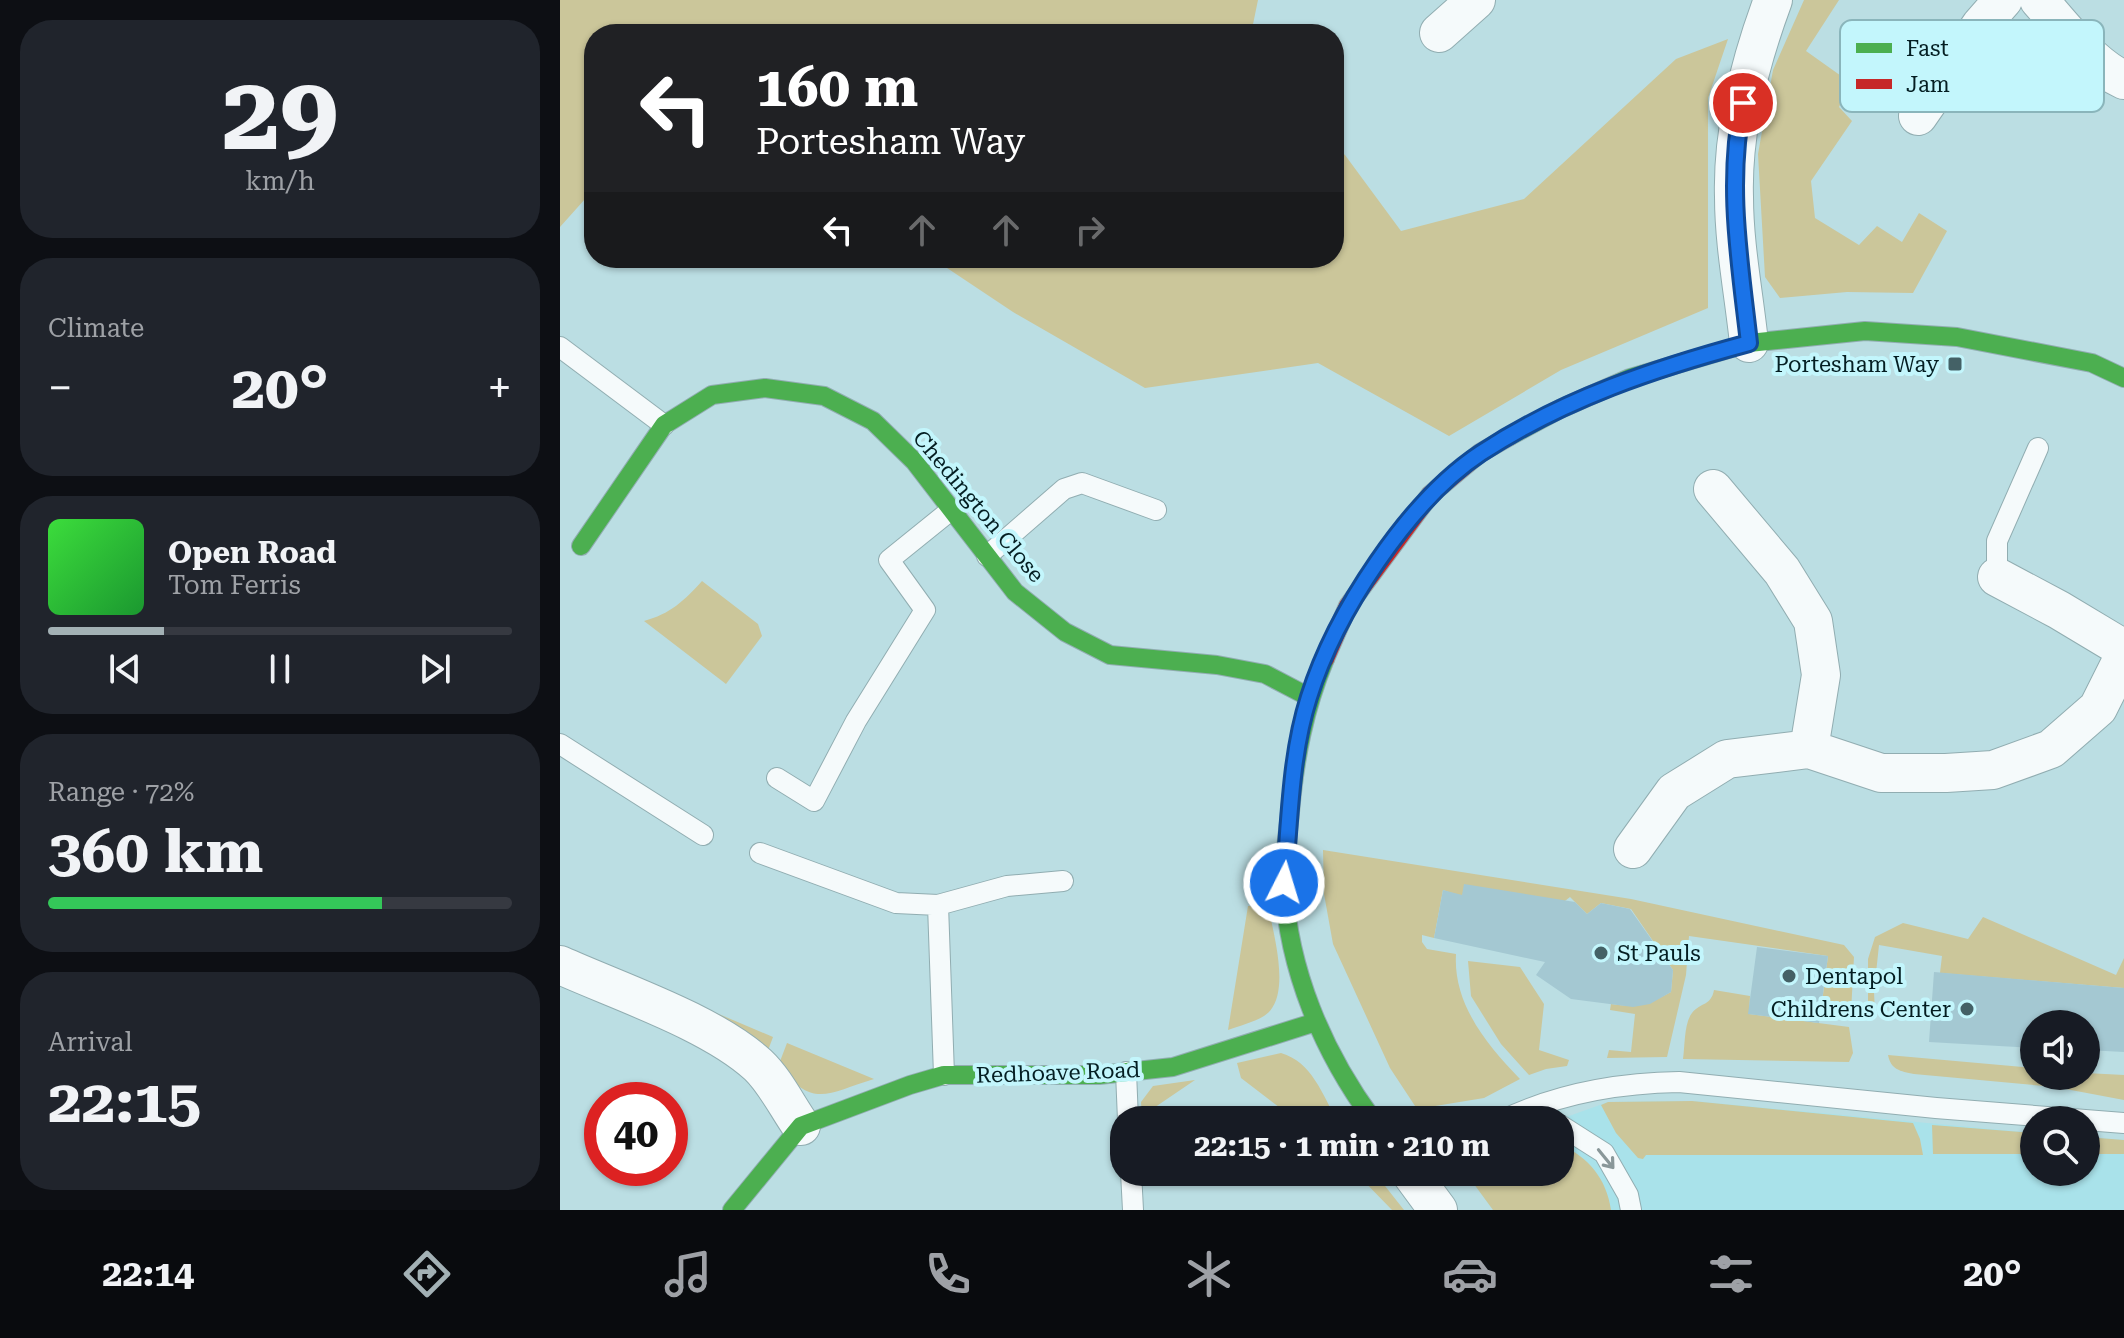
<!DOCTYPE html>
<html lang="en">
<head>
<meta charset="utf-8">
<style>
	body { margin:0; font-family:"Roboto Serif",serif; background:#20242c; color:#f1f3f6; height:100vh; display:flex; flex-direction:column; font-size:30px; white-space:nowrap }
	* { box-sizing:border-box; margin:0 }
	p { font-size:26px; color:#9ea1a6 }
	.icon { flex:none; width:44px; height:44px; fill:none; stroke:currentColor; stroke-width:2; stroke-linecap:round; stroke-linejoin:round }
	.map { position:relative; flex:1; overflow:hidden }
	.panel { display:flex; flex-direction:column; gap:20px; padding:20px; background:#0d0f14; width:560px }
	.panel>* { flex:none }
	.top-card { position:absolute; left:24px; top:24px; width:760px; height:244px; border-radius:32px; box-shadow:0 2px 6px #0004; background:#202124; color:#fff; overflow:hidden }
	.buttons { position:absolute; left:1460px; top:1010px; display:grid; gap:16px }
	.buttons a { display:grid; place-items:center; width:80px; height:80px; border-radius:50%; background:#171b24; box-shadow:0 2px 6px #0004; font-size:40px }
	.speed { position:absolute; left:24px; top:1082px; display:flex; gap:16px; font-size:40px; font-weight:700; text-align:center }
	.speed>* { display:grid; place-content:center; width:104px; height:104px; border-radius:50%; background:#171b24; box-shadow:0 2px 6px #0004; line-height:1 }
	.speed .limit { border:12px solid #d22; background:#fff; color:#111 }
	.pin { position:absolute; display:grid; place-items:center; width:68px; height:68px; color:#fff; margin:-34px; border:4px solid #fff; border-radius:50%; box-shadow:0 2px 8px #0007 }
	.me { position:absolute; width:88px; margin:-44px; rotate:5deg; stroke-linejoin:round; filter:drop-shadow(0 0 6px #0008) }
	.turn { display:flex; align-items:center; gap:28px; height:168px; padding:0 40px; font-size:36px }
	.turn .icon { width:104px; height:104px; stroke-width:2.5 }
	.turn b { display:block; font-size:56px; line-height:68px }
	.lanes { display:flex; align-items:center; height:76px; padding:0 40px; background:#0003; justify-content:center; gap:40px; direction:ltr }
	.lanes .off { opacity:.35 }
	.big { font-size:60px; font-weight:700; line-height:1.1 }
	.panel .tile { flex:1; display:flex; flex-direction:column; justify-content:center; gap:12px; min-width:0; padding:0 28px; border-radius:32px; background:#20242c }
	.panel .dial { align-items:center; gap:0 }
	.dial b { font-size:104px; line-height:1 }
	.song { display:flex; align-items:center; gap:24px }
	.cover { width:96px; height:96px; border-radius:12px; background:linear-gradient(135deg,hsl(120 70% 55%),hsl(130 70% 35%)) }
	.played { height:8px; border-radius:4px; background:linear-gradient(90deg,#a3b1b5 25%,#363941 25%) }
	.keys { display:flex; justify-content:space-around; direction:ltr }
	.heat { display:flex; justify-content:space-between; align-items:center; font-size:44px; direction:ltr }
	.charge { height:12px; border-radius:6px; background:linear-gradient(90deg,#34c759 72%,#363941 0) }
	.trip { position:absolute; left:550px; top:1106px; width:464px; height:80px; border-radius:32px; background:#171b24; box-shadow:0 2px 6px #0004; font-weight:700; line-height:80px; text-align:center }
	.dock { display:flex; height:128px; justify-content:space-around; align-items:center; background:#090b0e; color:#9ea1a6 }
	.dock .icon { width:56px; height:56px }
	.dock .active { color:#a3b1b5 }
	.dock b { font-size:36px; color:#f1f3f6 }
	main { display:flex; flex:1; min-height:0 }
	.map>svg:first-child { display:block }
</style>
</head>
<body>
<main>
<section class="panel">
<div class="tile dial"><b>29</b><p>km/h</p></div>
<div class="tile"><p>Climate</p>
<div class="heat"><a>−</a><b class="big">20°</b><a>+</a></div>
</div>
<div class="tile">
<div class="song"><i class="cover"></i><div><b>Open Road</b><p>Tom Ferris</p></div></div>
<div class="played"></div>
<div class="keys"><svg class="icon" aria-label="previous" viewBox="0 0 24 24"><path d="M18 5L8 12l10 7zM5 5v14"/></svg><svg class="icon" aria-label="pause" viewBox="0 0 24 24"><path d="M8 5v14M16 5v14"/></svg><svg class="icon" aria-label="next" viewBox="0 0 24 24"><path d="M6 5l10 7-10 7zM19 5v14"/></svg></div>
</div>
<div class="tile"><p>Range · 72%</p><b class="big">360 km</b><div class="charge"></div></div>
<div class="tile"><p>Arrival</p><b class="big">22:15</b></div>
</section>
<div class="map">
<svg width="1564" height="1210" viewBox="0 0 1564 1210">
	<rect width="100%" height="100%" fill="#bbdee3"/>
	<path fill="#a9e2ea" d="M 1132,1101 L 1474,1133 L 1474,1172 L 1526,1172 L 1526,1137 L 1564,1140 L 1564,1210 L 933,1210 L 905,1172 L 1000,1172 L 998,1120 L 1048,1102 Z"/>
	<path fill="#cbc69a" d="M 0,0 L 698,0 L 691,34 L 34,34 L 34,189 L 0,227 Z
		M 1244,0 L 1279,0 L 1246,51 L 1291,83 L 1279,107 L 1292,121 L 1251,181 L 1255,218 L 1299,245 L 1317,226 L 1342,242 L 1359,213 L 1387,231 L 1353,293 L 1287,292 L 1220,298 L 1205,277 L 1198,154 L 1213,70 Z
		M 1168,39 L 1148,98 L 1148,308 L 1001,370 L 889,436 L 758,363 L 585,388 L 453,312 L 372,258 L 774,258 L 774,146 L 785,155 L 841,231 L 964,199 L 1116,59 Z
		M 142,581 L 198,624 L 202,636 L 166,684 L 84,621 C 110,614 124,601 142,581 Z
		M 763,850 L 1071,899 L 1284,945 L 1294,957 L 1291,1012 L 1261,1010 L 1268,956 L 1129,936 L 1126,975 L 1107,1057 L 1047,1058 L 1049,1050 L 1071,1052 L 1075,1014 L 1050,1010 L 1051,1004 C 1078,1008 1087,1005 1111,992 L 1113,970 L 1071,909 L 1041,903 L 1027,914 L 1010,897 L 977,923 L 883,890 L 874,938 L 862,935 L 862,942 L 867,949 L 896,954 C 893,1004 927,1045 960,1079 L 924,1098 L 857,1109 L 830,1068 L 773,944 L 764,894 Z
		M 708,905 C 713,933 733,998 704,1016 C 694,1022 679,1026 668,1030 L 688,906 Z
		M 1423,917 L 1556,975 L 1564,958 L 1564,988 L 1380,973 L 1382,956 L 1319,945 L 1314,992 L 1315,1013 L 1308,1014 L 1308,959 L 1315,937 L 1343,923 L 1408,939 Z
		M 908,961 L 960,967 L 984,1004 L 979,1050 L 1009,1060 L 1007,1066 L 986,1069 L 969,1075 L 941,1044 L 911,996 Z
		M 1154,990 L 1190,996 L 1189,1014 L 1289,1027 L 1293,1053 L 1289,1062 L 1123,1059 C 1125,1046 1124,1023 1132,1013 C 1141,1002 1151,1006 1154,990 Z
		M 147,1009 L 213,1037 L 207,1053 Z
		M 227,1043 L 314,1079 C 268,1093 251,1110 219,1064 Z
		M 721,1053 C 752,1062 762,1094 777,1120 L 736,1120 L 681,1078 L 677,1063 Z
		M 1328,1055 L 1474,1068 L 1474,1076 L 1526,1076 L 1526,1073 L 1564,1075 L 1564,1100 L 1495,1087 L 1354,1074 C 1340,1071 1331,1070 1328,1055 Z
		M 635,1080 L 582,1116 L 581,1102 L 593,1086 Z
		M 1132,1101 L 1353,1123 L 1360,1139 L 1363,1155 L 1086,1155 L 1083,1159 L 1078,1158 L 1056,1133 L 1041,1105 L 1048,1102 Z
		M 1372,1125 L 1474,1133 L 1474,1154 L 1373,1154 Z
		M 1526,1137 L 1564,1140 L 1564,1154 L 1526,1154 Z
		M 1000,1144 C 1029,1158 1046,1178 1051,1210 L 933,1210 L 911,1180 L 912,1172 L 1000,1172 Z
		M 795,1172 L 814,1172 L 844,1210 L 832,1210 Z"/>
	<path fill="#a4c8d2" d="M 904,884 L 1015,902 L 1027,914 L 1041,903 L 1070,909 L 1113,970 L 1111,992 L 1090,1004 L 1073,1007 L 1011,999 L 976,975 L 985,962 L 874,938 L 883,890 L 902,895 Z
		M 1197,947 L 1268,956 L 1259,1023 L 1188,1014 Z
		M 1374,972 L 1564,988 L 1564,1052 L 1526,1050 L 1526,1024 L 1474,1024 L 1474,1048 L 1369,1042 Z"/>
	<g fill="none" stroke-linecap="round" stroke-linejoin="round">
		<g stroke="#91adb1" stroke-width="22">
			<path id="lane" d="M 0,347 L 104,425
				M 427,556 L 504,489 L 522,483 L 596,510
				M 1437,577 L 1437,541 L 1478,448
				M 0,744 L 143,835
				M 217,778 L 254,801 L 296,721 L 365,610 L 329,560 L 391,510
				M 200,853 L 336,903 L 378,905 L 447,886 L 503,881
				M 378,905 L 384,1075
				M 566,1072 L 568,1120
				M 943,1120 C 999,1093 1057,1083 1119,1082 L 1376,1108 L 1564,1123
				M 1000,1125 L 1044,1153 L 1068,1195 L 1071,1210
				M 571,1172 L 573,1210"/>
		</g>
		<g stroke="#91adb1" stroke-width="40">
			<path id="street" d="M 1479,0 C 1502,26 1532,66 1564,80
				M 879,33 L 916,0
				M 1396,60 L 1430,83
				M 1358,116 L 1421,25 L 1443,0
				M 1189,343 C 1184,295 1174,245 1174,197 C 1172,130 1190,62 1213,0
				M 1153,489 L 1222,571 L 1253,621 L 1261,675 L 1249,749
				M 1437,577 L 1499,610 L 1564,649
				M 1073,849 L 1114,792 L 1167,759 L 1249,749 L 1321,773 L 1386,773 L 1433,770 L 1491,749 L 1538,708 L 1564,656
				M 0,965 C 60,992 151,1022 198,1065 C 215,1081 227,1106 241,1126
				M 850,1172 L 878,1210"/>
		</g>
		<g stroke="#91adb1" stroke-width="20">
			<path id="fast" d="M 950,436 L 1000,409 L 1070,378 L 1189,343 L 1305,331 L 1397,337 L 1532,363 L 1564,378
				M 21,546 L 104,425 L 152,395 L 205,388 L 264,396 L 313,421 L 354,461 L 455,592 L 505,632 L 550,655 L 657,665 L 705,674 L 749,697
				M 765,659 C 744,710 735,757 730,812 C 728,836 723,861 724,885 C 728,970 763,1052 813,1120
				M 172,1210 L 241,1126 L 350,1085 L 384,1075 L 539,1075 L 613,1067 L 756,1022"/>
		</g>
		<g stroke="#91adb1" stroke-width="20">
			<path id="jam" d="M 765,659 L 788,606 L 870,495 L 920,453 L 950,436"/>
		</g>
		<use href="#lane" stroke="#f5fafb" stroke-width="20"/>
		<use href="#street" stroke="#f5fafb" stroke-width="38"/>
		<use href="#fast" stroke="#4caf50" stroke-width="18"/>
		<use href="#jam" stroke="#c62828" stroke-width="18"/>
	</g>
	<defs><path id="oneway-shaft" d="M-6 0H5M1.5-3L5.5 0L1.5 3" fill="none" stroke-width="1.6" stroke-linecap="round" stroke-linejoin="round" transform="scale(2)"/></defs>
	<use stroke="#899799" href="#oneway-shaft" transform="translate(1046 1159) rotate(51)"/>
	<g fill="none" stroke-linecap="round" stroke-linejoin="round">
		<g stroke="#114b97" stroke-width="20">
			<path id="route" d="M 724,883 C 730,822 730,756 749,697 C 775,614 848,501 921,453 C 1003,399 1096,368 1189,343 C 1180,263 1166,183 1183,103"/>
		</g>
		<use href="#route" stroke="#1a73e8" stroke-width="14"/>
	</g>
	<g fill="#446166" stroke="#c3f6fc" stroke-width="3">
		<rect x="1387" y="356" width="16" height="16" rx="4"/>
		<circle cx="1041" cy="953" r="8"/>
		<circle cx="1229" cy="976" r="8"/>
		<circle cx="1407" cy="1009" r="8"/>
	</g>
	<g text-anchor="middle" stroke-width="8" stroke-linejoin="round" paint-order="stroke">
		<g font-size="22" fill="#041e22" stroke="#c3f6fc" text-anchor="end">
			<text x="1379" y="372">Portesham Way</text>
			<text x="1057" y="961" text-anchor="start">St Pauls</text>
			<text x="1245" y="984" text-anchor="start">Dentapol</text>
			<text x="1391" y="1017">Childrens Center</text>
		</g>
		<g font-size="22" fill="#041e22" stroke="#c3f6fc">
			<text transform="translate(419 506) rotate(50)" y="8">Chedington Close</text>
			<text transform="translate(498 1072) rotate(-2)" y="8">Redhoave Road</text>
		</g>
	</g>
	<rect x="1280" y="20" width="264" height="92" rx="12" fill="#c3f6fc" stroke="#8ab5bb" stroke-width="2"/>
	<rect x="1296" y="43" width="36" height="10" fill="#4caf50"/>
	<rect x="1296" y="79" width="36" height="10" fill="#c62828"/>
	<g font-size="22" fill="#041e22">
		<text x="1346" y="56">Fast</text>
		<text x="1346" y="92">Jam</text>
	</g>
</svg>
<div class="buttons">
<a><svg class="icon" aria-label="sound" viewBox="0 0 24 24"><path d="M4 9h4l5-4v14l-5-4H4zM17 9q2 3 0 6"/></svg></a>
<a><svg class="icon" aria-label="search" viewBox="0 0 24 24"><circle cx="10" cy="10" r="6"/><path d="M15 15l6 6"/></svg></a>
</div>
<div class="speed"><div class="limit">40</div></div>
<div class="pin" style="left:1183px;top:103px;background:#d93025"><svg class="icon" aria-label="arrive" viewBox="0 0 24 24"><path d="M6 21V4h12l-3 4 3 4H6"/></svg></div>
<svg class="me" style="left:724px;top:883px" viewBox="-20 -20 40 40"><circle r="17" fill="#1a73e8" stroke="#fff" stroke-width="3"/><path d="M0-11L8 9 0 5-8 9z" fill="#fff"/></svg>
<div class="trip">22:15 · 1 min · 210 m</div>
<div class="top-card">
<div class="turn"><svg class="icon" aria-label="left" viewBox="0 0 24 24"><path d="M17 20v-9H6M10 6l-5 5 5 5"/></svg><div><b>160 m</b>Portesham Way</div></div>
<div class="lanes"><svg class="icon" aria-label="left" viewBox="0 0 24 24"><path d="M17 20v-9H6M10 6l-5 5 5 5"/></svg><svg class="icon off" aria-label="ahead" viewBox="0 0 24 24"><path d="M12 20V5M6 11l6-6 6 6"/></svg><svg class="icon off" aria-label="ahead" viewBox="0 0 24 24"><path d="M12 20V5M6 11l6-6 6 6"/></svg><svg class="icon off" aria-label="right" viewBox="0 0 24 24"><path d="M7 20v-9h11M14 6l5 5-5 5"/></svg></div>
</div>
</div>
</main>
<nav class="dock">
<b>22:14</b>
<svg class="icon active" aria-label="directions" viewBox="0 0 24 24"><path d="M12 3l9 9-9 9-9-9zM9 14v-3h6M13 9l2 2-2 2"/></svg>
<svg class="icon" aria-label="music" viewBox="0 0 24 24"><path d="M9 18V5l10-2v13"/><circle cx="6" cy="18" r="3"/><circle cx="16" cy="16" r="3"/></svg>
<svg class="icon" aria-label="phone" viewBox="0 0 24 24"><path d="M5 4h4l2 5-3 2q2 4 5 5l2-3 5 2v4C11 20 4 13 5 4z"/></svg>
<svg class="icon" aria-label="climate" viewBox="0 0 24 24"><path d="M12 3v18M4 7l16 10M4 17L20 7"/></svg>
<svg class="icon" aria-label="car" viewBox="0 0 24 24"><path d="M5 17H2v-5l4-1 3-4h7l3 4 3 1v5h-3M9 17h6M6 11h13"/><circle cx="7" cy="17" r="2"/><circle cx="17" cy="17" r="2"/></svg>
<svg class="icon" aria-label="filters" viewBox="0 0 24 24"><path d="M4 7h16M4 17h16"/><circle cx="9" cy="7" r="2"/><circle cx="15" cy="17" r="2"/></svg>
<b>20°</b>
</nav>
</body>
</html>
